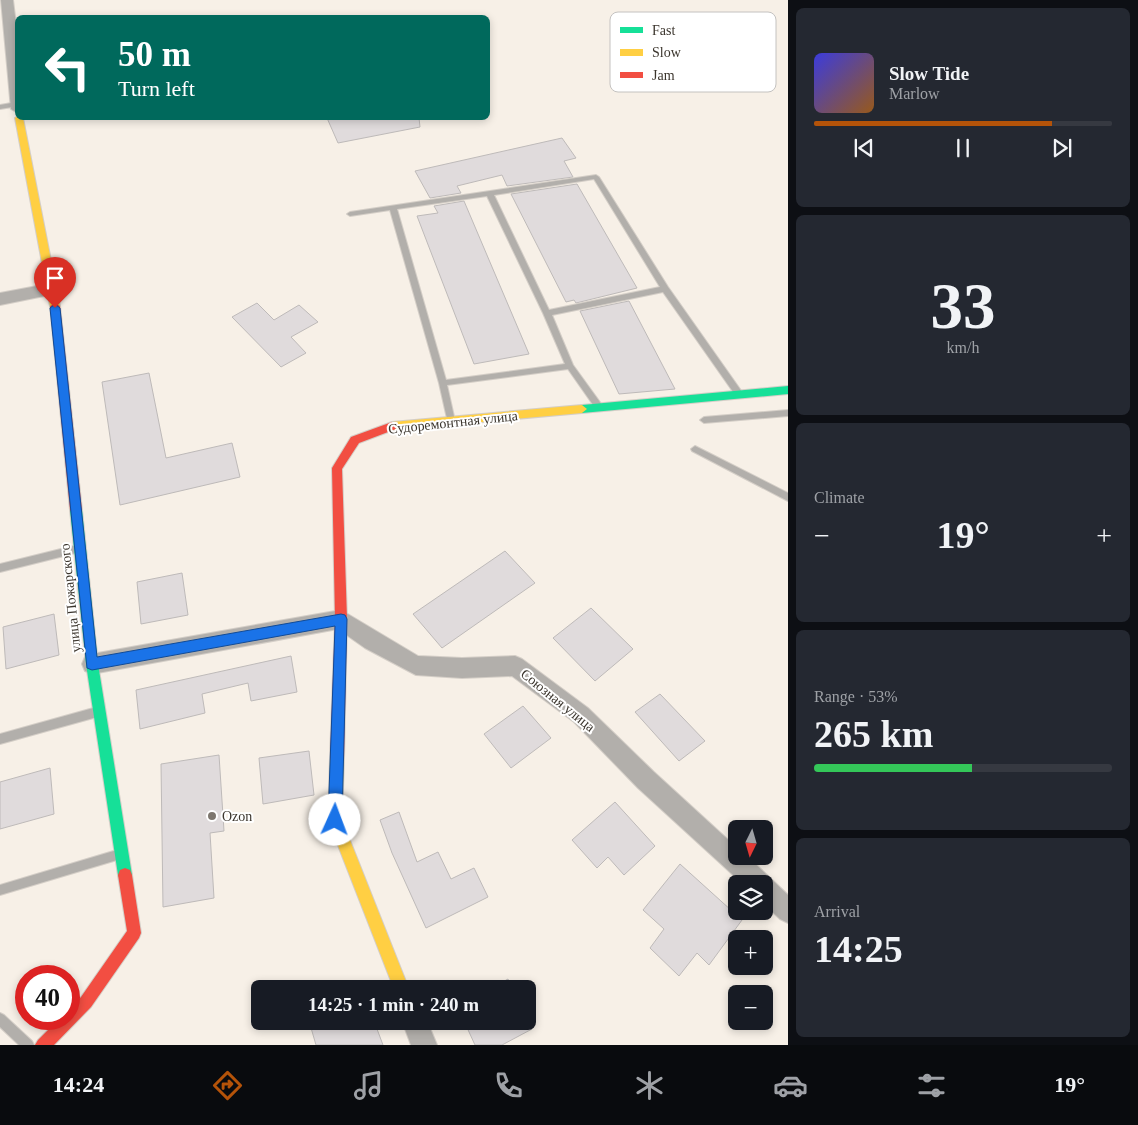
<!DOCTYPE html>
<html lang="en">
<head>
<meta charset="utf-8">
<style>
	body { margin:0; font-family:Georgia,serif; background:#242831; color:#f1f3f6; height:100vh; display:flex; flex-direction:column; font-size:19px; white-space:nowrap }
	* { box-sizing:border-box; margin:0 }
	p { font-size:16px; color:#9ea1a6 }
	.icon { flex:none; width:28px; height:28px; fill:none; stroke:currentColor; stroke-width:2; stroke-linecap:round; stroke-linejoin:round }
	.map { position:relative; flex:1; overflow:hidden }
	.drawer { display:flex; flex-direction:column; gap:8px; padding:8px; background:#0d0f14; width:350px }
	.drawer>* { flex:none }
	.hud { position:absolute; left:15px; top:15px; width:475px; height:105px; border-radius:8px; box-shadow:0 2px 8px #0003; background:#00695c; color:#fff; overflow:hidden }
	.needle { width:32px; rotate:185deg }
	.fabs { position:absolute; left:728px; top:820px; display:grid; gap:10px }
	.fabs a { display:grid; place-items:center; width:45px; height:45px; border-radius:8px; background:#171b24; box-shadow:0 2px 8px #0003; font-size:25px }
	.speed { position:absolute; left:15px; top:965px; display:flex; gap:10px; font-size:25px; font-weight:700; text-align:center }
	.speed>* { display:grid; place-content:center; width:65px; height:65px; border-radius:50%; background:#171b24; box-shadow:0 2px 8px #0003; line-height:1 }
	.speed .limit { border:8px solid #d22; background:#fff; color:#111 }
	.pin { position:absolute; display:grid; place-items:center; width:42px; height:42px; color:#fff; margin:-51px -21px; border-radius:50% 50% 50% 0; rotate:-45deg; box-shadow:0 0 5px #0007 }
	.pin .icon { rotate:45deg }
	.me { position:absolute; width:55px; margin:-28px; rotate:2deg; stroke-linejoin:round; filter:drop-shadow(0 0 4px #0008) }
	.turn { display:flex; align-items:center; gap:18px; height:105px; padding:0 20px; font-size:22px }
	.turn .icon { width:65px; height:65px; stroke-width:2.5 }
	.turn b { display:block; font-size:35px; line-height:42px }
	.big { font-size:38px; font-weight:800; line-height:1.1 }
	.drawer .tile { flex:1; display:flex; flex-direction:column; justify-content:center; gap:8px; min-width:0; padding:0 18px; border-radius:8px; background:#242831 }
	.drawer .dial { align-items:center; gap:0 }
	.dial b { font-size:65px; line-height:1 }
	.song { display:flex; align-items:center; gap:15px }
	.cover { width:60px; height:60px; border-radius:8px; background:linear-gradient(135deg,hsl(240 70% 55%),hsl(30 70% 35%)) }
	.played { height:5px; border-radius:2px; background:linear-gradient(90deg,#b45309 80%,#363941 80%) }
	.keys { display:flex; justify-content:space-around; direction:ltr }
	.heat { display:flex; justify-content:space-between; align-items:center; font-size:28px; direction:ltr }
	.charge { height:8px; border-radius:4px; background:linear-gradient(90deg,#34c759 53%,#363941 0) }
	.trip { position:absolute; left:251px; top:980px; width:285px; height:50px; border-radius:8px; background:#171b24; box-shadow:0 2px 8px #0003; font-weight:800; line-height:50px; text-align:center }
	.tab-bar { display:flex; height:80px; justify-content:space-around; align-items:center; background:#090b0e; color:#9ea1a6 }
	.tab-bar .icon { width:35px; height:35px }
	.tab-bar .current { color:#b45309 }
	.tab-bar b { font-size:22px; color:#f1f3f6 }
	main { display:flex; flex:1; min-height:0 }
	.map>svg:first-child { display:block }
</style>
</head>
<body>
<main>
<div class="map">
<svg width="788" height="1045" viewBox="0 0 788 1045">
	<rect width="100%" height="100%" fill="#f7f0e7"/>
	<path fill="#e0dbdc" stroke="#bebab9" d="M 327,118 L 419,118 L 420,127 L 338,143 Z
		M 562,138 L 576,158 L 564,161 L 573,177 L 507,186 L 502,175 L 457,186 L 461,193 L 430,198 L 415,171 Z
		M 577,184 L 637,288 L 576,303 L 574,300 L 566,302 L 511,194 Z
		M 464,201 L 529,354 L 474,364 L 417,216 L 438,213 L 434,206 Z
		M 629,301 L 675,389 L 619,394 L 580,311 Z
		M 257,303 L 274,320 L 299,305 L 318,322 L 291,337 L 306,353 L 281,367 L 232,317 Z
		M 149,373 L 166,458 L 232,443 L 240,477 L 120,505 L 102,382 Z
		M 505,551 L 535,583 L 442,648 L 413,614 Z
		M 182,573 L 188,615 L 141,624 L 137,582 Z
		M 591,608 L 633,649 L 595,681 L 553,638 Z
		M 54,614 L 59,655 L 6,669 L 3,627 Z
		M 291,656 L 297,692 L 251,701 L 248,683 L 202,694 L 205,713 L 140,729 L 136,690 Z
		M 660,694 L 705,741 L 679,761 L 635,712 Z
		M 523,706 L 551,738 L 511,768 L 484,734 Z
		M 309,751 L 314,795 L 263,804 L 259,758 Z
		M 219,755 L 224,831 L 210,833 L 214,898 L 163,907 L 161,764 Z
		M 50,768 L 54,814 L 0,829 L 0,782 Z
		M 615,802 L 655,846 L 624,875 L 608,857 L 597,868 L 572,840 Z
		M 399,812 L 417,862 L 438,852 L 451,879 L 474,868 L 488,897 L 426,928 L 392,853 L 380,820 Z
		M 680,864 L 742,920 L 709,965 L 697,953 L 679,976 L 650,948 L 664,929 L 643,910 Z
		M 508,979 L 513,989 L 490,989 Z
		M 528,1019 L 532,1029 L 502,1045 L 475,1045 L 464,1021 L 528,1021 Z
		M 309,1021 L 374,1021 L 383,1045 L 316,1045 Z"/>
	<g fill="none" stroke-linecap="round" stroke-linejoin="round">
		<g stroke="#d4cec7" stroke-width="2">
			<path id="lane" d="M 17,102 L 18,106 L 0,109 L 0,105 Z
				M 596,175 L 599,177 L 668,287 L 742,392 L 743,394 L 742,396 L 736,396 L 663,292 L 552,315 L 573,365 L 602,405 L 603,407 L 602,409 L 596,409 L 568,369 L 447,385 L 455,421 L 454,423 L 448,423 L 439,383 L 390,210 L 350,216 L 347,214 L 350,212 ZM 594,179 L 660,287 L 549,310 L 494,195 ZM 487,196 L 543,313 L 565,364 L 446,380 L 397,209 Z
				M 788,410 L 788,416 L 704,423 L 700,420 L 704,417 Z
				M 695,446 L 788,493 L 788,501 L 692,451 L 691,449 Z
				M 77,545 L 80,546 L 81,549 L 80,552 L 0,572 L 0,564 Z
				M 97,707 L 100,709 L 102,712 L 100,715 L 97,717 L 0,744 L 0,734 Z
				M 117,850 L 121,851 L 122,855 L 121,859 L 117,860 L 0,895 L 0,885 Z
				M 0,1013 L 4,1015 L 32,1041 L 34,1045 L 19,1045 L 0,1027 Z"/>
		</g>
		<g stroke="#d4cec7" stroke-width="2">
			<path id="street" d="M 1,0 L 13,0 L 18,41 L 18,113 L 11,109 Z
				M 53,283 L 59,285 L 61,289 L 59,293 L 0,305 L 0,293 Z
				M 341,610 L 418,656 L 462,658 L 515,656 L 522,659 L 588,708 L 654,772 L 736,847 L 736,856 L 747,856 L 788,895 L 788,923 L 780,919 L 764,904 L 764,884 L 743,884 L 638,788 L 574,722 L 512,676 L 462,678 L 416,675 L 365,648 L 338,629 L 92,674 L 85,671 L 82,664 L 85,657 L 92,654 Z
				M 402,1021 L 427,1021 L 437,1045 L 411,1045 Z"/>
		</g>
		<g stroke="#d4cec7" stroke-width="2">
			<path id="fast" d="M 788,386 L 788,394 L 582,413 L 577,409 L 582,405 Z
				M 76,505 L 80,507 L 82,510 L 98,664 L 132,875 L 130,880 L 125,882 L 120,880 L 118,875 L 86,664 L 70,510 L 72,507 Z"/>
		</g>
		<g stroke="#d4cec7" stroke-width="2">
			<path id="slow" d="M 18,116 L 18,118 L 23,118 L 60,306 L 55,309 L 50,306 L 15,118 Z
				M 582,405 L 587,409 L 582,413 L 392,430 L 387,426 L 392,422 Z
				M 337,752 L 342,753 L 344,758 L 342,820 L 409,989 L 394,989 L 328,820 L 330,758 L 332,753 Z"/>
		</g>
		<g stroke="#d4cec7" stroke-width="2">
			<path id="jam" d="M 55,303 L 60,306 L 82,510 L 80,513 L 72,513 L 70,510 L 50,306 Z
				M 392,422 L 396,423 L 397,426 L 396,429 L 359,443 L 342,469 L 347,619 L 344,758 L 342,763 L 337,764 L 332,763 L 330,758 L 335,619 L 332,468 L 351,437 Z
				M 125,868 L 130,870 L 132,875 L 141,933 L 139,938 L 91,1007 L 54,1045 L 35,1045 L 38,1040 L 59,1019 L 69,1019 L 69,1009 L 81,997 L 127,931 L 118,875 L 120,870 Z"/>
		</g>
		<use href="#lane" fill="#b2afab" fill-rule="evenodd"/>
		<use href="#street" fill="#b2afab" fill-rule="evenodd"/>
		<use href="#fast" fill="#16e098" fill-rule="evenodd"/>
		<use href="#slow" fill="#ffcf43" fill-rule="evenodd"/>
		<use href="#jam" fill="#f24e42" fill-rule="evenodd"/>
	</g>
	<path fill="#1a73e8" stroke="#114b97" d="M 55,304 L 60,308 L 97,657 L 341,614 L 345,615 L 347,619 L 342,820 L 340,825 L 335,827 L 330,825 L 328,820 L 335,626 L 92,670 L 87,668 L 50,308 Z"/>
	<circle fill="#7d766e" stroke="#fff" stroke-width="2" cx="212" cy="816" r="5"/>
	<g text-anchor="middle" stroke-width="4" stroke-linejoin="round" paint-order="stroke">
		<g font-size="14" fill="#3b352d" stroke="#fff">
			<text transform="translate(453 422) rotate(-6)" y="5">Судоремонтная улица</text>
			<text transform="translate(70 598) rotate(-96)" y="5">улица Пожарского</text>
			<text transform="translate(558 700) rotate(39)" y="5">Союзная улица</text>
		</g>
		<g font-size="14" fill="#3b352d" stroke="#fff" text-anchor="start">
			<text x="222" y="821">Ozon</text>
		</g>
	</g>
	<rect x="610" y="12" width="166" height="80" rx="8" fill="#fff" stroke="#c4c2c0" stroke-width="1"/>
	<rect x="620" y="27" width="23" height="6" fill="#16e098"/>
	<rect x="620" y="49" width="23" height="7" fill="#ffcf43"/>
	<rect x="620" y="72" width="23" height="6" fill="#f24e42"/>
	<g font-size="14" fill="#3b352d">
		<text x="652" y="35">Fast</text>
		<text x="652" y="57">Slow</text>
		<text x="652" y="80">Jam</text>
	</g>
</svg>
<div class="fabs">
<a><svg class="needle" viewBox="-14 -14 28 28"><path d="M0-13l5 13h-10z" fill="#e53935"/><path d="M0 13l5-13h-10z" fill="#9ea1a6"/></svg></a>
<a><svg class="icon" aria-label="layers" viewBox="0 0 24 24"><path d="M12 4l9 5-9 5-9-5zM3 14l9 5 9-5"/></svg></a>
<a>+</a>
<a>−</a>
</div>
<div class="speed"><div class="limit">40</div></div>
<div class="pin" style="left:55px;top:308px;background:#d93025"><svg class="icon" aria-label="arrive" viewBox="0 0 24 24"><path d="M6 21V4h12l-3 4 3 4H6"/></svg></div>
<svg class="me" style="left:335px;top:820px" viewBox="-20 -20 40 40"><circle r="19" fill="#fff"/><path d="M0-13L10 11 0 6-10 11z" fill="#1a73e8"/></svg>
<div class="trip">14:25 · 1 min · 240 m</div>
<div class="hud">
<div class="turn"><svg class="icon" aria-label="left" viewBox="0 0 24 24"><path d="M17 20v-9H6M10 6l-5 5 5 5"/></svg><div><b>50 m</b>Turn left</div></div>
</div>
</div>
<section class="drawer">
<div class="tile">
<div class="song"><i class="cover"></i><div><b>Slow Tide</b><p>Marlow</p></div></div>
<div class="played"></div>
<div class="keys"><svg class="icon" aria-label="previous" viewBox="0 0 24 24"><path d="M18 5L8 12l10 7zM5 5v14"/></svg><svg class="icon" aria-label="pause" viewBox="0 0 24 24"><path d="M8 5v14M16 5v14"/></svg><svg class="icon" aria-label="next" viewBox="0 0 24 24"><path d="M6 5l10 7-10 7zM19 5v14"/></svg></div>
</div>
<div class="tile dial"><b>33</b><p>km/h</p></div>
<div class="tile"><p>Climate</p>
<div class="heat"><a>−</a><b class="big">19°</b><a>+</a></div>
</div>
<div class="tile"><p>Range · 53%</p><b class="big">265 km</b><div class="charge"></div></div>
<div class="tile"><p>Arrival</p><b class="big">14:25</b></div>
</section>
</main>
<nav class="tab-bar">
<b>14:24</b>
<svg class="icon current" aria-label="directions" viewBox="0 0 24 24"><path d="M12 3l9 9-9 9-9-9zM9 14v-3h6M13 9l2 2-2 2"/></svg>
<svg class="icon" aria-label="music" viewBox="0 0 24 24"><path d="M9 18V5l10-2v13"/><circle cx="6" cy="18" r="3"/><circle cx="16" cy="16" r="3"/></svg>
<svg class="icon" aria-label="phone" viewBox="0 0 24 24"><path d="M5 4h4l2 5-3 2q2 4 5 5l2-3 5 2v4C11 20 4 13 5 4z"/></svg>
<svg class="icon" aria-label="climate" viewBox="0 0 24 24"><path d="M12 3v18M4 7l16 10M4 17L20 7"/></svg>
<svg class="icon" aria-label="car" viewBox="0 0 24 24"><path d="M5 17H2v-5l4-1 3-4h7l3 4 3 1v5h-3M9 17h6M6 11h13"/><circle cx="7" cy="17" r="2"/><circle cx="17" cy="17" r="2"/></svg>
<svg class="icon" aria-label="filters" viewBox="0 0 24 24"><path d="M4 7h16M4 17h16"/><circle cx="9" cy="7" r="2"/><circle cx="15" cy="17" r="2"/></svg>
<b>19°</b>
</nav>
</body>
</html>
